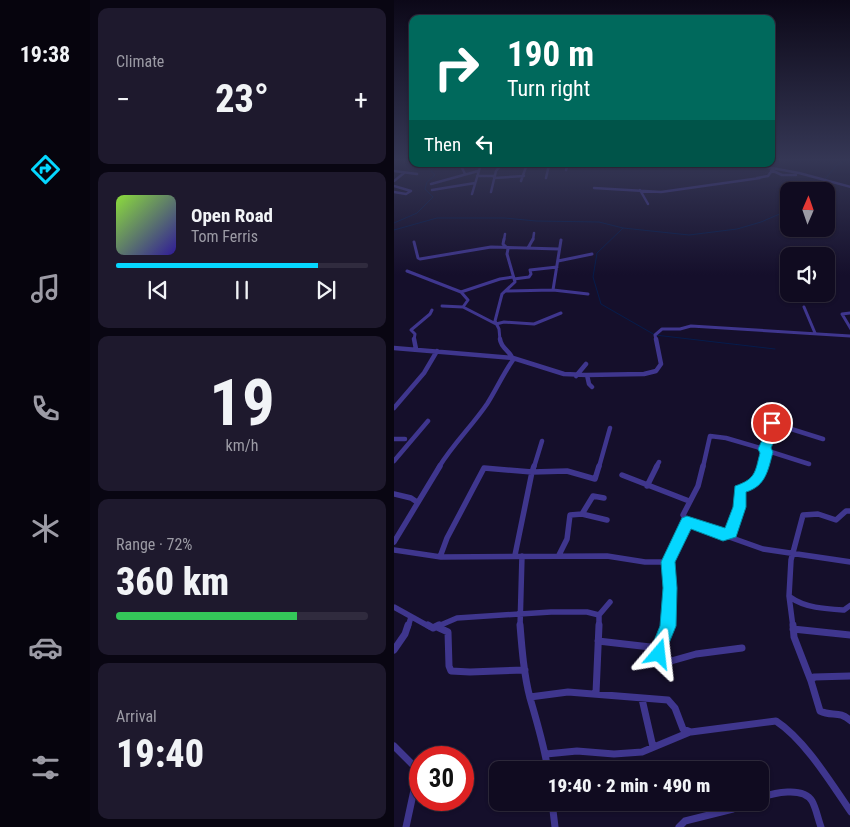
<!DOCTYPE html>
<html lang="en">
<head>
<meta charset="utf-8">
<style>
	body { margin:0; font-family:"Roboto Condensed",sans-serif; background:#1e192d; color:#f1f3f6; height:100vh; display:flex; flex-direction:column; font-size:19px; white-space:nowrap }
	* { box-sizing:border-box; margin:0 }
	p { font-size:16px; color:#9c9ba5 }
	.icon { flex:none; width:28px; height:28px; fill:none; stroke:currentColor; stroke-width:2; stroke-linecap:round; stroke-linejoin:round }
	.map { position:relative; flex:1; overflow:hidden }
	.sheet { display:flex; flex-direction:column; gap:8px; padding:8px; background:#090612; width:304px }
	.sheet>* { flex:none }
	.guide { position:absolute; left:15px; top:15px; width:366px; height:152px; border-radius:10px; box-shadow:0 1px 4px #0004,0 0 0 1px #302b3e; background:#00695c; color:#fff; overflow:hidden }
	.needle { width:32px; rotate:2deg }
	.fabs { position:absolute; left:386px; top:182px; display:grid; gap:10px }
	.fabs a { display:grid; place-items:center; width:55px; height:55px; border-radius:10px; background:#100b20; box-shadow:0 1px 4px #0004,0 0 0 1px #302b3e; font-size:25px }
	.speed { position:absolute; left:15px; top:746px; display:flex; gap:10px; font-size:25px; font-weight:700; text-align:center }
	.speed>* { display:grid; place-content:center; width:65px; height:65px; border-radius:50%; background:#100b20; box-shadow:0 1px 4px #0004,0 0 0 1px #302b3e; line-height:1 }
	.speed .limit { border:8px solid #d22; background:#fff; color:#111 }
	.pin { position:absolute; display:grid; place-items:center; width:42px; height:42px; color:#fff; margin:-21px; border:2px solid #fff; border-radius:50%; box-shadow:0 1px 5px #0007 }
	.me { position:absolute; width:55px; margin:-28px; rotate:17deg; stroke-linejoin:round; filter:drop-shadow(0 0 4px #0008) }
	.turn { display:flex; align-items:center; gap:18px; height:105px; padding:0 15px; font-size:22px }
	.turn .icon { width:65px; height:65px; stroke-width:2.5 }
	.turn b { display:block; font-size:35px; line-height:42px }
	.then { display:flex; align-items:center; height:48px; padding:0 15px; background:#0003; gap:10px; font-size:19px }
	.big { font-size:38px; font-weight:800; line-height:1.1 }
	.sheet .widget { flex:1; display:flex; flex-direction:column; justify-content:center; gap:8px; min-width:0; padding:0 18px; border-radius:10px; background:#1e192d }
	.sheet .dial { align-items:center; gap:0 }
	.dial b { font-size:65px; line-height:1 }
	.song { display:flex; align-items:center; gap:15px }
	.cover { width:60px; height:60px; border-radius:8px; background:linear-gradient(135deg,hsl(90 70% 55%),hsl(250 70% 35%)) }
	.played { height:5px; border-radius:2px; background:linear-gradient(90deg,#05d7ff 80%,#302b3e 80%) }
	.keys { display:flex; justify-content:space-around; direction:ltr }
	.heat { display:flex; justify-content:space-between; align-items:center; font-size:28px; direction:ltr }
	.charge { height:8px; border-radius:4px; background:linear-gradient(90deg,#34c759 72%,#302b3e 0) }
	.trip { position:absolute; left:95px; top:761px; width:280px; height:50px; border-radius:10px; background:#100b20; box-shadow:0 1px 4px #0004,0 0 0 1px #302b3e; font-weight:800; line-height:50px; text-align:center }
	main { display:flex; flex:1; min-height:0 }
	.menu { display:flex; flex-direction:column; width:90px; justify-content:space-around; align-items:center; background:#06040d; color:#9c9ba5 }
	.menu .icon { width:35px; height:35px }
	.menu .current { color:#05d7ff }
	.menu b { font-size:22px; color:#f1f3f6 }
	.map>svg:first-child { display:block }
</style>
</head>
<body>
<main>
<nav class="menu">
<b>19:38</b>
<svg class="icon current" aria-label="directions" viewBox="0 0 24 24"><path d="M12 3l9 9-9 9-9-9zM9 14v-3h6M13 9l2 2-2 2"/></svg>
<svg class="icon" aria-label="music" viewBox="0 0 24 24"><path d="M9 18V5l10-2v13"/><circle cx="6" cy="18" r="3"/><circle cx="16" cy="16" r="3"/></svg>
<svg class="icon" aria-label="phone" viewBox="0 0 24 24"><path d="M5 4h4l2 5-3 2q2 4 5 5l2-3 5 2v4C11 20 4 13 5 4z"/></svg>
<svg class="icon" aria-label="climate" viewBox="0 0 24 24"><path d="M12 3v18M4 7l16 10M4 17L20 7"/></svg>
<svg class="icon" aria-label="car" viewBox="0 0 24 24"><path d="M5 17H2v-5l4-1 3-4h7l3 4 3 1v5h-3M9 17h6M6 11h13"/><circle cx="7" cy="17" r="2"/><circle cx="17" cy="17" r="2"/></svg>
<svg class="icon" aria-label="filters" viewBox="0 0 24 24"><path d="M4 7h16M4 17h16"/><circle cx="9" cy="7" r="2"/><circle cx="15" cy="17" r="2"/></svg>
</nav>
<section class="sheet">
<div class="widget"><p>Climate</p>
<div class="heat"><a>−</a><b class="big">23°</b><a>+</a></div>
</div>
<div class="widget">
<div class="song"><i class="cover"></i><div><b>Open Road</b><p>Tom Ferris</p></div></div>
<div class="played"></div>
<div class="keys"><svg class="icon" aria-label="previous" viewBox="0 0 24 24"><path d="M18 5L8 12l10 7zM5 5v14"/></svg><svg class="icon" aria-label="pause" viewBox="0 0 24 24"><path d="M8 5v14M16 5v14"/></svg><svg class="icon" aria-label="next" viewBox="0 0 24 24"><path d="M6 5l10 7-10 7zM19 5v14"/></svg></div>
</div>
<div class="widget dial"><b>19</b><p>km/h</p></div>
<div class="widget"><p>Range · 72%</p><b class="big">360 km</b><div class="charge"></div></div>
<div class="widget"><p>Arrival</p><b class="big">19:40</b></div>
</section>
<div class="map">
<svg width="457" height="827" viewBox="0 0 457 827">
	<rect width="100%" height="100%" fill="#150f2b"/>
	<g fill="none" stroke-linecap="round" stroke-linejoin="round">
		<path stroke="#061c4c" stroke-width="1" d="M 421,191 L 443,165 L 453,160
			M 0,223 L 23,213 L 39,197 L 31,189 L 33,182 L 41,175 L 31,164
			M 229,228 L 203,253 L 199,277 L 207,304 L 261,335 L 381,349
			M 0,230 L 43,218 L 111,218 L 142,221 L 205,222 L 229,228 L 295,235 L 343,229 L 367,222 L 395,210"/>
		<path stroke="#3f368e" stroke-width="2.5" d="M 46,164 L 48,166
			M 66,164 L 71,174
			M 133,164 L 155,165
			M 356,164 L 405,173 L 457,187
			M 172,170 L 174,164
			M 377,170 L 388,175 L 402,175
			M 0,171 L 23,174
			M 83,176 L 100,176
			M 100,178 L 130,176
			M 152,178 L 155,165
			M 363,178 L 374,176 L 379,169
			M 0,181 L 10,173
			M 127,181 L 133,164
			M 37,184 L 84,171
			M 0,186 L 17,191
			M 200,188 L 267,192 L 366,178
			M 38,190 L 81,183
			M 246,190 L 254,204
			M 0,192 L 12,194 L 17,191
			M 97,192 L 102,171 L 108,164
			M 78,194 L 87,164
			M 110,240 L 111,234
			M 139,240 L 140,233"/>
		<path stroke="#3f368e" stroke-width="3" d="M 20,242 L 24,258 L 26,259 L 97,247 L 165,249
			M 134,248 L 139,239
			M 164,261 L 198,254
			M 13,271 L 67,292 L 106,279 L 119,277
			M 120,279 L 135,277 L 137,274 L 136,270 L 163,267
			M 159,290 L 167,240
			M 112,291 L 159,290 L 194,294
			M 67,292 L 74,300 L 69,307
			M 48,306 L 69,307 L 102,324 L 110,322 L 140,324 L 167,313
			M 410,307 L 421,333
			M 457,313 L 448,314 L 457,329
			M 20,340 L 21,334 L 17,330 L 36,314 L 38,310
			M 106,340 L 105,329 L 101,321 L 108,294 L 121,282 L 113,254 L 114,249 L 109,244 L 110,239
			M 262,340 L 261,335 L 268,329 L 286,329 L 297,326 L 457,336"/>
		<path stroke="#3f368e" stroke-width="4.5" d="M 20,339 L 22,349
			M 0,348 L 119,358 L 170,374 L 193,375 L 195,384 L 198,387
			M 192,375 L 250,374 L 262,371 L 267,364 L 262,339
			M 182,376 L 192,364
			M 0,408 L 30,373 L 43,351
			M 0,439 L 11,439
			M 371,450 L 415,464
			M 0,461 L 34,421
			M 45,467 C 59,444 78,426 93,404 C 102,390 109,374 119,360 C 117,351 107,349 106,339
			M 140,467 L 148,441
			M 205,467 L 216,428
			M 262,467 L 265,462
			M 309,467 L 316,436 L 332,438 L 370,449 L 376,437 L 378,423 L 429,439
			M 369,467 L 373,452"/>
		<path stroke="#3f368e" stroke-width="5.5" d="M 309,466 L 304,486 L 289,515 L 293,522 L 369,549 L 457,562
			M 228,475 L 295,501
			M 253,486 L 263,466
			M 0,494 L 17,498 L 23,502
			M 188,514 L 199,496 L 210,498
			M 330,535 C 345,526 346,506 346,489 C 359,485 366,480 369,466
			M 0,542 L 46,466
			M 0,550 L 47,557 L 213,556 L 251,562 L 274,562 L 293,522
			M 121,555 L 138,472 L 173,471 L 201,479 L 205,466
			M 165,555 L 173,539 L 176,515 L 188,514 L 213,520
			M 46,557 L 53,538 L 90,468 L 138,472 L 140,466
			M 396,597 C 411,608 432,609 450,610 L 457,605
			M 0,607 L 36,627
			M 14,627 L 17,617
			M 42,627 L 63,618 L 157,612 L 193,612 L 205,615
			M 126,627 L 128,556
			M 205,627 L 205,615 L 216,602
			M 274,627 L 276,588 L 274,562
			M 399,627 L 395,596 L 397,560 L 409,515 L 424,514 L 442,520 L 452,511 L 457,511"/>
		<path stroke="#3f368e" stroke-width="7" d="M 34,625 L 39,628 L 45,625
			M 126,625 C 128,650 130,675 136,698 C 143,722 150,745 154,770
			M 399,625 L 400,637 L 417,681
			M 43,627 L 54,632 L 55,666 L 57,671 L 76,672 L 131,670
			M 399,629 L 457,635
			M 204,641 L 265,648 L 266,661 L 270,663 L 302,654 L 348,648
			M 265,648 L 274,625
			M 0,650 L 11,634 L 14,625
			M 457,676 L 420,677 L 417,681 L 426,711 C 438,717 445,710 457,721
			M 202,693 L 205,625
			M 136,697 L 174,692 L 274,700 L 281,708 L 289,729 L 297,732 L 382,721 C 411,740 437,783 457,812
			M 248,699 L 259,747
			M 0,746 L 22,768 L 20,790 L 12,827
			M 152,754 L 183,751 L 220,754 L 248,752 L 296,732
			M 366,798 C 379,793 409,786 418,801 C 422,808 424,819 427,827
			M 158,802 L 161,827
			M 285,827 L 291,821 L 339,809 L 357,802"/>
	</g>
	<linearGradient id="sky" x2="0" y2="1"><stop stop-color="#0c0818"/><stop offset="0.58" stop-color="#353755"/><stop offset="1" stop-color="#353755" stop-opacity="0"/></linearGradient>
	<rect width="457" height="275" fill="url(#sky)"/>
	<path fill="#05d7ff" stroke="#038ca6" d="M 378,419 L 384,423 L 382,436 L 377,448 L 379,452 C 374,470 372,486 352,492 L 352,507 L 342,537 L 329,541 L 297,529 L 281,562 L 283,588 L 282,626 L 273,648 L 271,660 L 265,663 L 259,660 L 257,648 L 266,626 L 269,588 L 267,562 L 286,522 L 288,518 L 293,516 L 331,528 L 339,507 L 341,486 C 362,479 361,472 366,453 L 364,449 L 370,436 L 373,423 Z"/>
</svg>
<div class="fabs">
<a><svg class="needle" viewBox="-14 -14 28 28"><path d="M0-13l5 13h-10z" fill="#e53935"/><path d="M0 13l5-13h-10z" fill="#9c9ba5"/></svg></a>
<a><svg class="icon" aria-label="sound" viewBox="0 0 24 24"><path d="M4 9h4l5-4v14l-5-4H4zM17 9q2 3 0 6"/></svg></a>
</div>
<div class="speed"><div class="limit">30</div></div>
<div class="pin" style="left:378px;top:423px;background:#d93025"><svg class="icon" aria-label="arrive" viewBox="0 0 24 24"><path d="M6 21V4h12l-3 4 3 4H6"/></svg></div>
<svg class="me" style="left:265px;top:654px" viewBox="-20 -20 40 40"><path d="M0-17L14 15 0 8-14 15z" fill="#05d7ff" stroke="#fff" stroke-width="4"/></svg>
<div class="trip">19:40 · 2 min · 490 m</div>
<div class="guide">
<div class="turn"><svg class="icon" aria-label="right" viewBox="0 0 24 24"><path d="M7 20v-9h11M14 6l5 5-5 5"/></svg><div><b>190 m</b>Turn right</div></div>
<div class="then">Then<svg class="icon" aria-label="left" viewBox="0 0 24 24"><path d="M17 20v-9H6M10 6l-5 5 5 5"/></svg></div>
</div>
</div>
</main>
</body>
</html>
